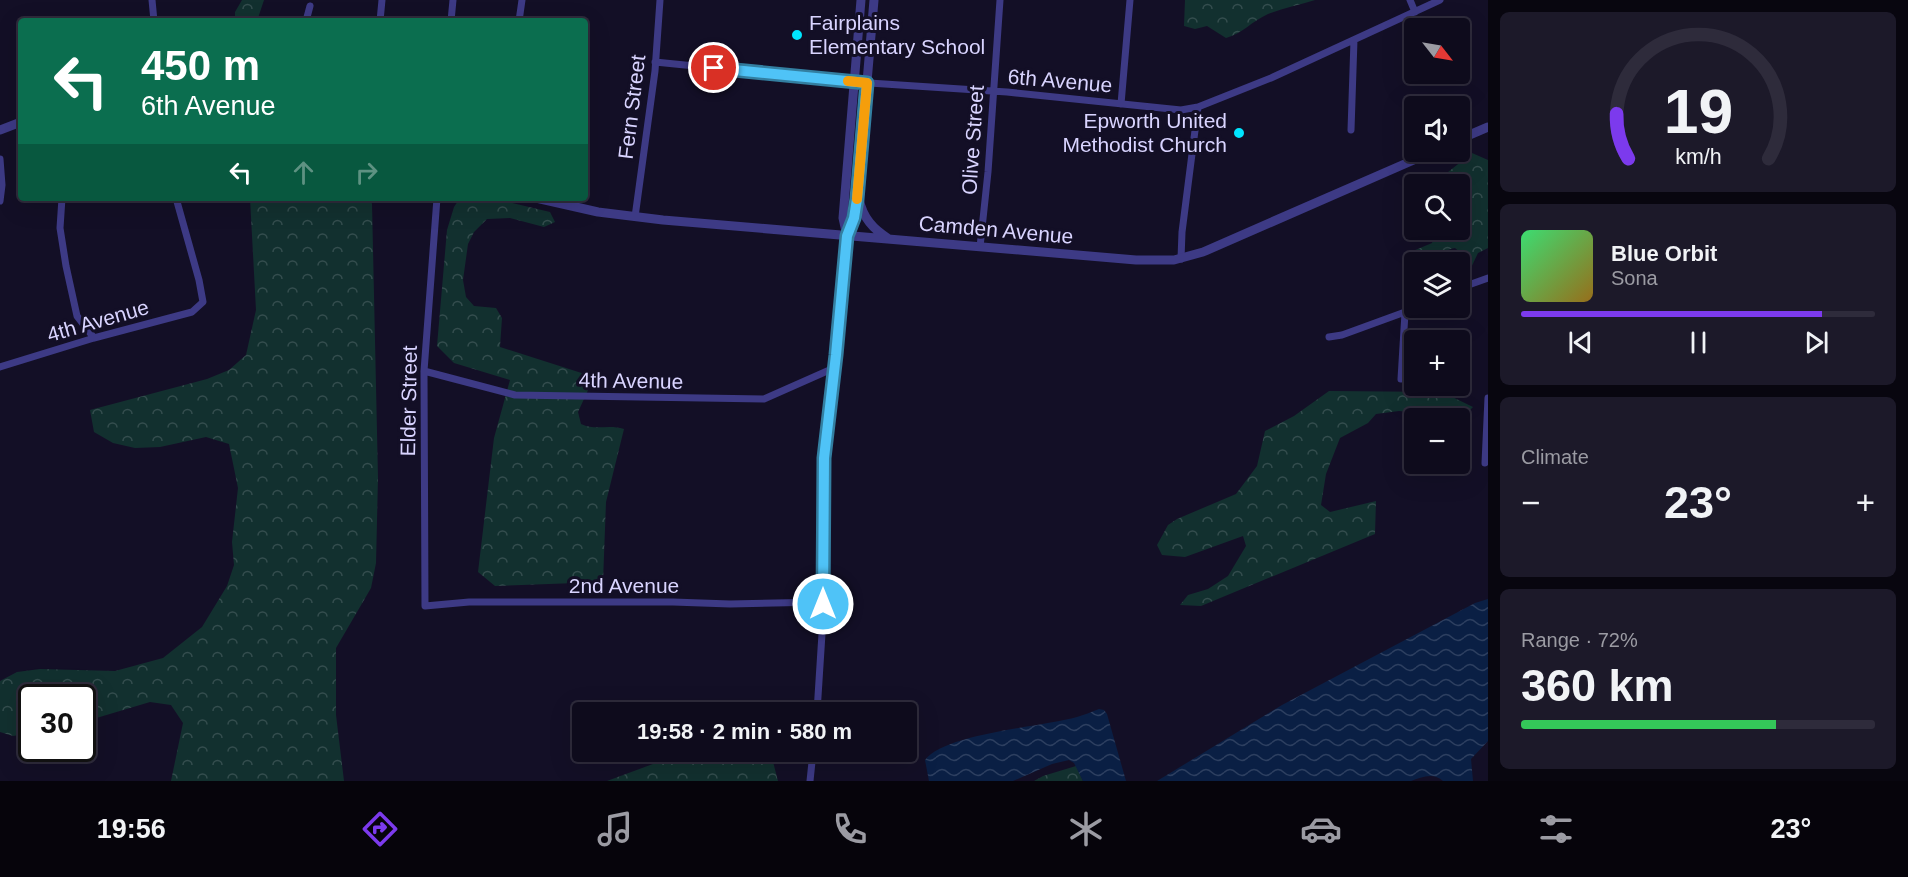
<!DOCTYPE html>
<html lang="en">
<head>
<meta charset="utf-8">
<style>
	body { margin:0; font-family:Arial,sans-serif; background:#1c1929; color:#f1f3f6; height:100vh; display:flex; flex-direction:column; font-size:22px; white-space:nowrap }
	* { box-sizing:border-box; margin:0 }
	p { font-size:20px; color:#9b9ba3 }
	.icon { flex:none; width:33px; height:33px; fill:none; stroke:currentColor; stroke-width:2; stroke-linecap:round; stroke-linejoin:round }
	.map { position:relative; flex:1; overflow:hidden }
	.sheet { display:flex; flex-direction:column; gap:12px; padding:12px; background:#08060f; width:420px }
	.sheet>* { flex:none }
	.hud { position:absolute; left:18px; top:18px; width:570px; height:183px; border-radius:6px; box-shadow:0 6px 24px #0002,0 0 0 2px #2e2b3b; background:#0b6e4f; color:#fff; overflow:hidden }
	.needle { width:39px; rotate:121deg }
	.buttons { position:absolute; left:1404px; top:18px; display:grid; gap:12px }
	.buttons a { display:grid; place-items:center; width:66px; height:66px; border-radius:6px; background:#0e0b1c; box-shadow:0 6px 24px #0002,0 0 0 2px #2e2b3b; font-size:30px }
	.speed { position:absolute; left:18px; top:684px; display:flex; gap:12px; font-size:30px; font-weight:700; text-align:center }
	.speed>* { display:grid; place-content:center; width:78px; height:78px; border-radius:50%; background:#0e0b1c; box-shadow:0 6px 24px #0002,0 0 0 2px #2e2b3b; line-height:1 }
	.speed .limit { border:3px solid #111; border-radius:9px; background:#fff; color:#111 }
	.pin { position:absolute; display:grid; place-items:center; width:51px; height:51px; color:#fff; margin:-26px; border:3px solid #fff; border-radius:50%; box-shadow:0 2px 6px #0007 }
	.me { position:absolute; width:66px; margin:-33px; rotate:0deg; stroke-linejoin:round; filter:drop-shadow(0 0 4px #0008) }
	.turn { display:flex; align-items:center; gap:21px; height:126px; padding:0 24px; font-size:27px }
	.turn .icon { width:78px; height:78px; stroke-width:2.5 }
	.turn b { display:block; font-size:42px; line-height:51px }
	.lanes { display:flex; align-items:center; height:57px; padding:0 24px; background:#0003; justify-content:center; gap:30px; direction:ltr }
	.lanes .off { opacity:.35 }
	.big { font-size:45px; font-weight:700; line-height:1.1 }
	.sheet .widget { flex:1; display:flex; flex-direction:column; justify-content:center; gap:9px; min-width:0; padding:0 21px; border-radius:9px; background:#1c1929 }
	.sheet .dial { align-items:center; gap:0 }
	.dial svg { height:156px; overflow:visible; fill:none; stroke:#2e2b3b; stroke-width:7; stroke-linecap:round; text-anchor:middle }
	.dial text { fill:#f1f3f6; stroke:none }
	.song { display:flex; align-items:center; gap:18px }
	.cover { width:72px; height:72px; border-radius:9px; background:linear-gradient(135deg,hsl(140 70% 55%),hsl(40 70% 35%)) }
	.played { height:6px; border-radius:3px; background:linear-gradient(90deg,#7c3aed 85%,#2e2b3b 85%) }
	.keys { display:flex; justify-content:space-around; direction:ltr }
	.heat { display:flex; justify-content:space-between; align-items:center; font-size:33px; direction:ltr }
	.charge { height:9px; border-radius:4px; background:linear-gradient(90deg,#34c759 72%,#2e2b3b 0) }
	.trip { position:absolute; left:572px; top:702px; width:345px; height:60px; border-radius:6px; background:#0e0b1c; box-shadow:0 6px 24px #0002,0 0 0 2px #2e2b3b; font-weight:700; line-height:60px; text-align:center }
	.tab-bar { display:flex; height:96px; justify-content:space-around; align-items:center; background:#06040b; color:#9b9ba3 }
	.tab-bar .icon { width:42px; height:42px }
	.tab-bar .current { color:#7c3aed }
	.tab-bar b { font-size:27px; color:#f1f3f6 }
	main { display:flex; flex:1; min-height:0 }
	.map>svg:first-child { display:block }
</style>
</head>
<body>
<main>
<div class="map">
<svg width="1488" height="781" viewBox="0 0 1488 781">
	<defs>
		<pattern id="forest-crowns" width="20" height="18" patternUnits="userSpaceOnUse" patternTransform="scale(1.5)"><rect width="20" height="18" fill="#12302f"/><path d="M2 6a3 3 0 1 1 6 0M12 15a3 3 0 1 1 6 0" fill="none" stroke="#344d4e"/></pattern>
		<pattern id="water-waves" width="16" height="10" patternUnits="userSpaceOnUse" patternTransform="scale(1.5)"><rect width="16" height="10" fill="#0a1f44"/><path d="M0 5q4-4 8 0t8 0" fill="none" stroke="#2d3f60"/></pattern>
	</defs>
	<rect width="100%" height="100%" fill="#130f26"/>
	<path fill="url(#forest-crowns)" d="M 242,0 L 264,0 L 257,21 L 235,21 L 235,12 Z
		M 1185,0 L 1315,0 C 1300,5 1283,8 1268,14 C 1252,21 1242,34 1226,38 L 1207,26 L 1195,29 L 1184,26 Z
		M 1472,153 L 1488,160 L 1488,248 L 1478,253 L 1468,274 L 1461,253 L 1455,248 C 1436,251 1436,270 1414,258 L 1413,251 L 1432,243 L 1436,230 L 1460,230 L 1460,184 L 1438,184 L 1438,180 Z
		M 250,198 L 370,198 L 372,204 L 378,478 L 376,563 L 371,588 L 336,648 L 336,715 L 344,781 L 171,781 L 183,723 L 171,705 L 150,702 L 83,722 L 82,698 L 32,698 L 31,733 L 13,736 L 0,732 L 0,681 L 17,672 L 40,669 L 115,671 L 163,658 L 202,627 L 227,586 L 234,565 L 232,542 L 238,488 L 229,444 L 206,437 L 160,447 L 135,448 L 113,443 L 94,432 L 90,410 L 207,379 L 229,370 L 246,355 L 256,310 Z
		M 460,198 L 491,198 L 550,212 L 555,222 L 544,227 L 510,218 L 487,219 L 474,232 L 468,244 L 463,280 L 466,297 L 474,306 L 496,308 L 502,318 L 500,347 L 594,377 L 578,412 L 581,424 C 596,431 608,424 624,429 L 606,502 L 603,582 L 495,586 L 478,572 L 494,438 L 510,380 L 454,363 L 437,346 L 447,230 L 454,207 Z
		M 1329,391 L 1442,392 L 1473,407 L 1462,418 L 1399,411 L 1376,414 L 1368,423 L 1340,438 L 1326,474 L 1321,505 L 1330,512 L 1376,501 L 1375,534 L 1201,606 L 1180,605 L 1188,595 L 1208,589 L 1228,576 L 1246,546 L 1243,536 L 1185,557 L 1162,555 L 1157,545 L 1168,525 L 1177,519 L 1236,494 L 1257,466 L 1265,431 L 1294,416 Z
		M 771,754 L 778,781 L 607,781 L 661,761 Z
		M 1076,766 L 1083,781 L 1034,781 L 1043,776 Z"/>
	<path fill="url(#water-waves)" d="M 1488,599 L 1488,741 L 1471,759 L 1473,781 L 1443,781 C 1434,772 1421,777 1411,781 L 1157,781 L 1282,705 L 1475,603 Z
		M 1099,709 L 1104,710 L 1107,714 L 1126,781 L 1083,781 L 1074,763 L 1069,760 L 1052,764 L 1013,781 L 929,781 L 925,760 C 946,733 1042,727 1077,717 C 1084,715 1091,712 1099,709 Z"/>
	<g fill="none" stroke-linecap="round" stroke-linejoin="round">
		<path stroke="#3d3a85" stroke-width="7" d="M 152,0 L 154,21
			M 1410,0 L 1415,12
			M 306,21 L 310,6
			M 380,21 L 382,0
			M 451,21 L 453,0
			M 519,21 L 522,0
			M 655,62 L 854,82 L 1007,92 L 1181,110 L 1198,107 L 1271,78 L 1440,0
			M 1121,104 L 1130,0
			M 1351,130 L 1354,40
			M 0,159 L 2,185 L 0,201
			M 62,198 L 60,228 L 66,266 L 77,316 L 94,338
			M 437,198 L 424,371 L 425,606 L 469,602 L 673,602 L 730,604 L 823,602
			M 635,217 L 655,71 L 660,0
			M 980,247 L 988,172 L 1000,0
			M 1181,259 L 1182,232 L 1198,107
			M 1460,288 L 1488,278
			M 1329,337 L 1342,335 L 1416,308
			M 0,367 L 94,338 L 192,312 L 203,302 L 199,280 L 176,198
			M 424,371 L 515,395 L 764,399 L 834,368
			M 1401,379 L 1405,313
			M 1485,463 L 1488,398
			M 817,712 L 823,618 L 824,458 L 836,355 L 847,236
			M 810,781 L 813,752"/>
		<path stroke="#3d3a85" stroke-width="9" d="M 0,130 L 21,122
			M 1460,139 L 1488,127
			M 536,198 L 598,212 L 663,220 L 1136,260 L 1174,260 L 1203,252 L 1432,152
			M 859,199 C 863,218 873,229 889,239
			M 847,236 L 854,218 L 857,199 L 874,0
			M 847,236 L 843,218 L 861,0"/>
	</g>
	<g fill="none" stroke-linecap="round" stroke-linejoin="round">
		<g stroke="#337fa1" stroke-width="15">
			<path id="route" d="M 714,68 L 867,83 L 857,199 L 854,218 L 847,236 L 836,355 L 824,458 L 823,604"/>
		</g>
		<use href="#route" stroke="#4fc3f7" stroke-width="10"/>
		<path stroke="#f59e0b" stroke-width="10" d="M 848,81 L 867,83 L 857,199"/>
	</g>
	<g fill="#00e5ff" stroke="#130f26" stroke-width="2">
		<circle cx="797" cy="35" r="6"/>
		<circle cx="1239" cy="133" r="6"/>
	</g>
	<g text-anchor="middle" stroke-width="6" stroke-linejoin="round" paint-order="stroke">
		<g font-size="21" fill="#d9d4ff" stroke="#130f26" text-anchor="start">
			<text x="809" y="30">Fairplains<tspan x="809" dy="24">Elementary School</tspan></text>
			<text x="1227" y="128" text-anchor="end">Epworth United<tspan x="1227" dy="24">Methodist Church</tspan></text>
		</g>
		<g font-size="21" fill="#d9d4ff" stroke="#130f26">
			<text transform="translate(1060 81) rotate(5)" y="7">6th Avenue</text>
			<text transform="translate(632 107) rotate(-83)" y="7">Fern Street</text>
			<text transform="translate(973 140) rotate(-86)" y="7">Olive Street</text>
			<text transform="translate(996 230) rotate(5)" y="7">Camden Avenue</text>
			<text transform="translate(98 321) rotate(-16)" y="7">4th Avenue</text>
			<text transform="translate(631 381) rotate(1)" y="7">4th Avenue</text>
			<text transform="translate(409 401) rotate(-89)" y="7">Elder Street</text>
			<text x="624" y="593">2nd Avenue</text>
		</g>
	</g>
</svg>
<div class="buttons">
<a><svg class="needle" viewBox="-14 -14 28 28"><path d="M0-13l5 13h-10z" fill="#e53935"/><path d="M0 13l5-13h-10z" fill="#9b9ba3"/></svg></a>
<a><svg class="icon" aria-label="sound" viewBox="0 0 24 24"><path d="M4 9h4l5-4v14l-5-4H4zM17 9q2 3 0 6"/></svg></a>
<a><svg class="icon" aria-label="search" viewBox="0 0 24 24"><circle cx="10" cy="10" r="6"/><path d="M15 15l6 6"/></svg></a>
<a><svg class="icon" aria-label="layers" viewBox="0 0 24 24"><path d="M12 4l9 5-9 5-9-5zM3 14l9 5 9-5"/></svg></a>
<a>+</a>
<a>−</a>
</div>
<div class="speed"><div class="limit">30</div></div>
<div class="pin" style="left:714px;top:68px;background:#d93025"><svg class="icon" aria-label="arrive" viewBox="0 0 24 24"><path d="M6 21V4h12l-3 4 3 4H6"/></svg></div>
<svg class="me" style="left:823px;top:604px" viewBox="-20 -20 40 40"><circle r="17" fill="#4fc3f7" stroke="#fff" stroke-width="3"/><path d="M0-11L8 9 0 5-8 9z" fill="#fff"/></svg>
<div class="trip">19:58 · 2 min · 580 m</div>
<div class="hud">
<div class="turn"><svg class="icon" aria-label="left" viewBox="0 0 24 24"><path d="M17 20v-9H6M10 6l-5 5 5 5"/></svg><div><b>450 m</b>6th Avenue</div></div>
<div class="lanes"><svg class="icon" aria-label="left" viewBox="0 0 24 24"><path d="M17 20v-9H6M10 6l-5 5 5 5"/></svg><svg class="icon off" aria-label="ahead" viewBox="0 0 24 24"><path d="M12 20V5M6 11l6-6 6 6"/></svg><svg class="icon off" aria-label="right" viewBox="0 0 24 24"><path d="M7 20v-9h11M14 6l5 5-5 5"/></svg></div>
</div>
</div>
<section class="sheet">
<div class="widget dial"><svg viewBox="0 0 100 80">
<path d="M14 69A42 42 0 1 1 86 69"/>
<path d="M14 69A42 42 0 0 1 8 46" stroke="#7c3aed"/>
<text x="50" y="56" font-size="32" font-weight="700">19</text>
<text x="50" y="72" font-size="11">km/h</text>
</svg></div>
<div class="widget">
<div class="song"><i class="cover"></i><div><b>Blue Orbit</b><p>Sona</p></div></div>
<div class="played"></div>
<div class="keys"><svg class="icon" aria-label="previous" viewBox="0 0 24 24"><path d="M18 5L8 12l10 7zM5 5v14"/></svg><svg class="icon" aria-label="pause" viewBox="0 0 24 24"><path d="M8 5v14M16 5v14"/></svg><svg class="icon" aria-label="next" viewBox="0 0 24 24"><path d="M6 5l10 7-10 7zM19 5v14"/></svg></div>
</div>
<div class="widget"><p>Climate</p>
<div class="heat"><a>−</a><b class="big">23°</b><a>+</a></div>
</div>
<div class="widget"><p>Range · 72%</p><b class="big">360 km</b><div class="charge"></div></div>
</section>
</main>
<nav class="tab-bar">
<b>19:56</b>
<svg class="icon current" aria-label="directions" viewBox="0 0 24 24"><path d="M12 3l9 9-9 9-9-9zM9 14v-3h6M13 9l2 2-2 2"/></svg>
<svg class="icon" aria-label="music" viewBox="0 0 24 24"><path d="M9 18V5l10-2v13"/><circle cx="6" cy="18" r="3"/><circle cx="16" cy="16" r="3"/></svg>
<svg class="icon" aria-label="phone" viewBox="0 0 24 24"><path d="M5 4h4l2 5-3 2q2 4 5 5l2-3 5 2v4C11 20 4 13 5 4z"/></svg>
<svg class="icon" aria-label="climate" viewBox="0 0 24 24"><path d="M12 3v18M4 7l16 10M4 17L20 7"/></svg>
<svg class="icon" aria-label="car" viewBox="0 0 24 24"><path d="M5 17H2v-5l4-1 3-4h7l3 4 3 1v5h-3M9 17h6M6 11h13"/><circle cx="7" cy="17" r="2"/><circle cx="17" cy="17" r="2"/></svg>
<svg class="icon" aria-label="filters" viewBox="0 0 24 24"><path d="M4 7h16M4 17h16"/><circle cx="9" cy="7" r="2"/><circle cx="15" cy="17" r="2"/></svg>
<b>23°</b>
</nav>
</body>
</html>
